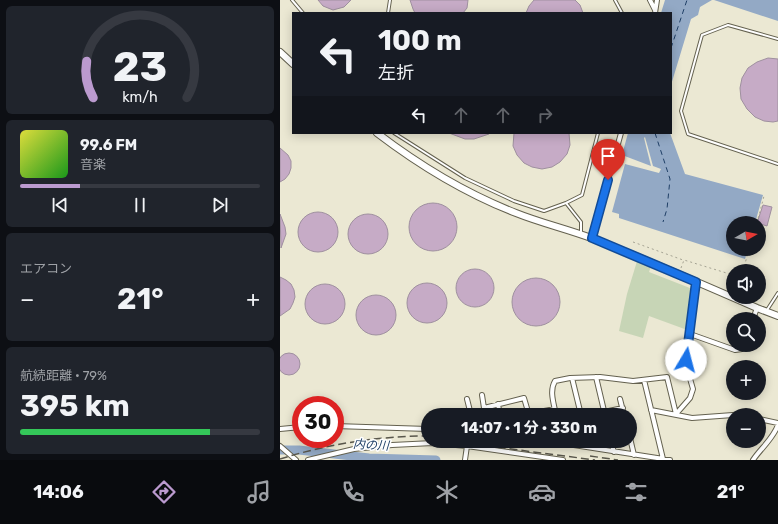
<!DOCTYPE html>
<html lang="ja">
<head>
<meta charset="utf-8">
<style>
	body { margin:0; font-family:Rubik,"Noto Sans JP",sans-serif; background:#20242c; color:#f1f3f6; height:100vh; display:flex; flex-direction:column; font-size:15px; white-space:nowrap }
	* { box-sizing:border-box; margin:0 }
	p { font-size:13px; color:#9ea1a6 }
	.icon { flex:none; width:22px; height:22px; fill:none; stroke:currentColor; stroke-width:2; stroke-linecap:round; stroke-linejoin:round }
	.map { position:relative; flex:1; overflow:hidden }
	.details { display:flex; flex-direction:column; gap:6px; padding:6px; background:#0d0f14; width:280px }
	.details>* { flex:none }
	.hud { position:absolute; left:12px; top:12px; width:380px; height:122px; border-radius:0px; box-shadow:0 2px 10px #0003; background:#171b24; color:#f1f3f6; overflow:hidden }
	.needle { width:26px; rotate:81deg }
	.fabs { position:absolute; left:446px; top:216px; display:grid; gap:8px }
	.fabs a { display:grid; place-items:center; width:40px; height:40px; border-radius:50%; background:#171b24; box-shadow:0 2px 10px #0003; font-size:20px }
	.speed { position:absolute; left:12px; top:396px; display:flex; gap:8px; font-size:20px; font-weight:700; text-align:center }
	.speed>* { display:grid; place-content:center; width:52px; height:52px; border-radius:50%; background:#171b24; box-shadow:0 2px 10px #0003; line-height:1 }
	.speed .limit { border:6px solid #d22; background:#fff; color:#111 }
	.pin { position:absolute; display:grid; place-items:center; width:34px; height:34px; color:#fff; margin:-41px -17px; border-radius:50% 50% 50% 0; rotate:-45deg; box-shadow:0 0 4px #0007 }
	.pin .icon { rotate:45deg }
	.me { position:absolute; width:44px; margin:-22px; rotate:8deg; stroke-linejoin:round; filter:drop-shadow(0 0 3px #0008) }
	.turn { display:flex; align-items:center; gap:14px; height:84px; padding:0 20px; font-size:18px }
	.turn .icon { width:52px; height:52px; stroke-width:2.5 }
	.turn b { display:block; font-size:28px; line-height:34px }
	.lanes { display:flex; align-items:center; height:38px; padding:0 20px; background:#0003; justify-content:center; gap:20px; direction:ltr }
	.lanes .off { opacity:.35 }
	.big { font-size:30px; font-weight:700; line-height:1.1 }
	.details .card { flex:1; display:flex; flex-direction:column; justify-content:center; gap:6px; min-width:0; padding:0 14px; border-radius:6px; background:#20242c }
	.details .dial { align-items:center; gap:0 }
	.dial svg { height:104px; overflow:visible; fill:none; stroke:#363941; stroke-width:7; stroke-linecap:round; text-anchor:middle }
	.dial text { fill:#f1f3f6; stroke:none }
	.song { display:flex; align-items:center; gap:12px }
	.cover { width:48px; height:48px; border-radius:6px; background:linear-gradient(135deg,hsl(60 70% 55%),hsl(120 70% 35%)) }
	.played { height:4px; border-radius:2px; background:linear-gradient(90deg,#bb9acf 25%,#363941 25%) }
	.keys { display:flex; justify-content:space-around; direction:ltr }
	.heat { display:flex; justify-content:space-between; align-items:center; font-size:22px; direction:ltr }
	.charge { height:6px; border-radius:3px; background:linear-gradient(90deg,#34c759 79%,#363941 0) }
	.trip { position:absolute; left:141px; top:408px; width:216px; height:40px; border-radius:20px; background:#171b24; box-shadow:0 2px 10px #0003; font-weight:700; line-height:40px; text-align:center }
	.tabs { display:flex; height:64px; justify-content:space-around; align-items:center; background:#090b0e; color:#9ea1a6 }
	.tabs .icon { width:28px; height:28px }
	.tabs .on { color:#bb9acf }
	.tabs b { font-size:18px; color:#f1f3f6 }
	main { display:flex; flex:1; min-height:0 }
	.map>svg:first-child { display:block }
</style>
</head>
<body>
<main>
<section class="details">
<div class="card dial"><svg viewBox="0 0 100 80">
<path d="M14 69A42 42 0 1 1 86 69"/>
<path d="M14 69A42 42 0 0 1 9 41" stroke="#bb9acf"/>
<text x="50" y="56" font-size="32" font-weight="700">23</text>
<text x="50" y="72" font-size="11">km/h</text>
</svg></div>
<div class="card">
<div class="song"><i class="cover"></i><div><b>99.6 FM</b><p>音楽</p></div></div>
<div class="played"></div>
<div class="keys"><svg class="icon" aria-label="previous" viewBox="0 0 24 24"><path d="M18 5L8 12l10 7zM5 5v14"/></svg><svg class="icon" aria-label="pause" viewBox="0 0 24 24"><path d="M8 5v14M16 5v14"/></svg><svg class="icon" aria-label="next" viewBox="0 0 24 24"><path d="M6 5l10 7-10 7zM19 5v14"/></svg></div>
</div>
<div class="card"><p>エアコン</p>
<div class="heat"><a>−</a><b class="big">21°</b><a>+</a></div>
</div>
<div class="card"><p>航続距離 · 79%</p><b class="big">395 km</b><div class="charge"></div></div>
</section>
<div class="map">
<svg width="498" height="460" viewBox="0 0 498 460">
	<rect width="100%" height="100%" fill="#ebe8d3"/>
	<path fill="#c7d5b6" d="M 358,258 L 372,263 L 369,272 L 415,290 L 410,331 L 369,316 L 363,338 L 339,331 L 347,294 Z"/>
	<path fill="#93a9c5" d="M 385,0 L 432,0 L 420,7 L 418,15 L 411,19 L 391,85 L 391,13 L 381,13 Z
		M 434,0 L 498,0 L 498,21 Z
		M 348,133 L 390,133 L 405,174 L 483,195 L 475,223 L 453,223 L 453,249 L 468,249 L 465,259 L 339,218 L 339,214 L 332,212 L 345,164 L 379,173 L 381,169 L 373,166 L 365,137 L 364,138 L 371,166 L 342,155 Z"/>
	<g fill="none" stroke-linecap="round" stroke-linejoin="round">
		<path stroke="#93a9c5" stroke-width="9" d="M 0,450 L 19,450 L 89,458 L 156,460"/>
		<path stroke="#1f3f66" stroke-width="1" stroke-dasharray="5 4" stroke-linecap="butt" d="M 391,48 L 407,0
			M 375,133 L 390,179 L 387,209 L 383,222"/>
	</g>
	<path fill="#c6abc6" stroke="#9f909f" d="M 38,0 L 71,0 L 64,7 L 53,10 L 43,6 Z
		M 130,0 L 188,0 L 187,8 L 183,13 L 135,13 L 133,9 Z
		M 254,0 L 295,0 L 300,5 L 303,13 L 246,13 L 249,6 Z
		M 488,58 L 498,59 L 498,121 L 493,122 L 484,121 L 475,117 L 467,109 L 461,99 L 460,88 L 462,78 L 468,68 L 477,62 Z
		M 169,133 L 209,133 L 209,134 L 194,139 L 185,139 Z
		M 234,133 L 289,133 L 290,145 L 287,154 L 280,162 L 272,167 L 262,169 L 252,167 L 244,163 L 237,155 L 233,146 Z
		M 0,148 L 8,155 L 11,161 L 11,168 L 9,174 L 5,179 L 0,182 Z
		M129 227a24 24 0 1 1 48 0a24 24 0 1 1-48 0Z
		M 483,205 L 492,207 L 487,226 L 477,223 Z
		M18 232a20 20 0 1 1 40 0a20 20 0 1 1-40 0Z
		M 0,214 L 5,227 L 6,234 L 1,248 Z
		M68 234a20 20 0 1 1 40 0a20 20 0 1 1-40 0Z
		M176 288a19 19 0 1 1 38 0a19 19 0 1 1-38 0Z
		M 0,277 L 6,280 L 11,284 L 14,290 L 15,297 L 13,303 L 10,309 L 0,316 Z
		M232 302a24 24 0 1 1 48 0a24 24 0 1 1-48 0Z
		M127 303a20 20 0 1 1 40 0a20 20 0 1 1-40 0Z
		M25 304a20 20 0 1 1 40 0a20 20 0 1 1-40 0Z
		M76 315a20 20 0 1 1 40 0a20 20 0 1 1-40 0Z
		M-2 364a11 11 0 1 1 22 0a11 11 0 1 1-22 0Z"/>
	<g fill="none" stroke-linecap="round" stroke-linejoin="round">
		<g stroke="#64614f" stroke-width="4">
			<path id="lane" d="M 12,0 L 23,13
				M 335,0 L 342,13
				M 108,13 L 110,0
				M 498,39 L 448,25 L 422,35 L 401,111 L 408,134 L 498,164
				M 114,133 L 185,178 L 234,201 L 264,211 L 286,203
				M 301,233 L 301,222 L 286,203 L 302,195 L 318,133
				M 487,310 L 498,293"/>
		</g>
		<g stroke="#64614f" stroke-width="6">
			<path id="street" d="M 370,0 L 375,10
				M 375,13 L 377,0
				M 312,238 L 341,133
				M 473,319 L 477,308
				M 410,334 L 455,350 L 462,349 L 465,345
				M 316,377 L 325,415
				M 292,378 L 301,415
				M 364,380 L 383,459
				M 202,395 L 204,408 L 244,398 L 249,415
				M 187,399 L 191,415
				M 340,399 L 344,415
				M 218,404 L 220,415
				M 371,410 L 412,418 L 453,415
				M 324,412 L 343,408
				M 248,414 L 275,409
				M 396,414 L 410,398 L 413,389 L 406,365 L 416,282
				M 276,415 C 274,404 269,391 275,381 L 290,378 L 320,377 L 353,381 L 387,377 L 396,414
				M 479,419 L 498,423
				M 55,426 L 148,429
				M 0,429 L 21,427
				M 350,438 L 354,455
				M 268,441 L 390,460
				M 331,441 L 334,452
				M 0,446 L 16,460
				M 28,460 L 74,449 L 112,445 L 153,443 L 187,446 L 283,460
				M 185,460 L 187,446
				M 473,460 C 481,448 493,439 498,425"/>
		</g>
		<g stroke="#64614f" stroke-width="8">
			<path id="secondary" d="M 0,52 L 13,64
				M 97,133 C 139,165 187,194 236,213 C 261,223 287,229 311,238 C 367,260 422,284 477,308 L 498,316"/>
		</g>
		<path stroke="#a5a393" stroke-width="1" stroke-dasharray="2 3" stroke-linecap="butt" d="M 477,223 L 484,196
			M 353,242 L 403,260
			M 401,268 L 404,260 L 453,275
			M 463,271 L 469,249"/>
		<use href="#lane" stroke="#fff" stroke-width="2"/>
		<use href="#street" stroke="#fff" stroke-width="4"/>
		<use href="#secondary" stroke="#fff" stroke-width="6"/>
		<path stroke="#59574c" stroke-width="1.5" stroke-dasharray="8 4" stroke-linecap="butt" d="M 170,441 L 315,460
			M 310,456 L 338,460
			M 0,459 C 48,444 98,436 148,436"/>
	</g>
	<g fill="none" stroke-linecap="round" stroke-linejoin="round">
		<g stroke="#114b97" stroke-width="10">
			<path id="route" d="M 328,180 L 312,238 L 416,282 L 406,360"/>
		</g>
		<use href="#route" stroke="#1a73e8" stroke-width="7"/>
	</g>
	<g text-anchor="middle" stroke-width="3" stroke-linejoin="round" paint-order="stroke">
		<g font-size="12" font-style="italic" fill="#1f3f66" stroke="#fff">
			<text transform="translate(91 445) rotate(3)" y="4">内の川</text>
		</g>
	</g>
</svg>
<div class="fabs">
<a><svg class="needle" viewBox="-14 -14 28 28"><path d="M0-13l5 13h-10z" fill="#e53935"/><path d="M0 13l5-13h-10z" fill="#9ea1a6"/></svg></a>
<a><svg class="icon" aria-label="sound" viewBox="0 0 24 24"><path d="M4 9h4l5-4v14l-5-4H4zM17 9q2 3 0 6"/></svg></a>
<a><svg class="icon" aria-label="search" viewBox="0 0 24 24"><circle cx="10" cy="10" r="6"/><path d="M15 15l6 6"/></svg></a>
<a>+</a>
<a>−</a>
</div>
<div class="speed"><div class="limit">30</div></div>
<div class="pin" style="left:328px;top:180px;background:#d93025"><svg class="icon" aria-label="arrive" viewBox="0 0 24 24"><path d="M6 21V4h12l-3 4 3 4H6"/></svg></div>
<svg class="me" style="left:406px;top:360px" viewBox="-20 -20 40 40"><circle r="19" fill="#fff"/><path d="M0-13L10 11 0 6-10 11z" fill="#1a73e8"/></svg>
<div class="trip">14:07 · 1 分 · 330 m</div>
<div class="hud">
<div class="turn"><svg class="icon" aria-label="left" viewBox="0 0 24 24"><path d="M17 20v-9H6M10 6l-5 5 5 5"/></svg><div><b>100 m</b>左折</div></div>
<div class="lanes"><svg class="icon" aria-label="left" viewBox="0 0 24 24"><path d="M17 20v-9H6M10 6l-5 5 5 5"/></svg><svg class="icon off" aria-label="ahead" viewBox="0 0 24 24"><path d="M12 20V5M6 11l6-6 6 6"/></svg><svg class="icon off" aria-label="ahead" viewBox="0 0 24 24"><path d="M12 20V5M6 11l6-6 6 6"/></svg><svg class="icon off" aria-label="right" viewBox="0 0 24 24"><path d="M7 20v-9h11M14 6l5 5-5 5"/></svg></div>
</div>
</div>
</main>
<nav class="tabs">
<b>14:06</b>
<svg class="icon on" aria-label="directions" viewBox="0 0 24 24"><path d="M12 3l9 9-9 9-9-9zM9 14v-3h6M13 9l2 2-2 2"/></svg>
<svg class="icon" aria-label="music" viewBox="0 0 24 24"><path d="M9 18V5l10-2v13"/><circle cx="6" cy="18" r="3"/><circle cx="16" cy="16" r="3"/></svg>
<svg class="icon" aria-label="phone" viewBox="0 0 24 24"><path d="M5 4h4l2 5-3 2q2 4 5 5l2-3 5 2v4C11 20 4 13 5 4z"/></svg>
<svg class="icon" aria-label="climate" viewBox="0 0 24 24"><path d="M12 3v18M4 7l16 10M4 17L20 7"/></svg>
<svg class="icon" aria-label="car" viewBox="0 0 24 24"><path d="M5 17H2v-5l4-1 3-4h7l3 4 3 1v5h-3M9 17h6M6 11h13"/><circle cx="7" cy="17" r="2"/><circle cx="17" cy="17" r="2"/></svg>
<svg class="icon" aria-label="filters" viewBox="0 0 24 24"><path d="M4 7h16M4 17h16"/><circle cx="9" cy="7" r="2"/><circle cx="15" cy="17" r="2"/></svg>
<b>21°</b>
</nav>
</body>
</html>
